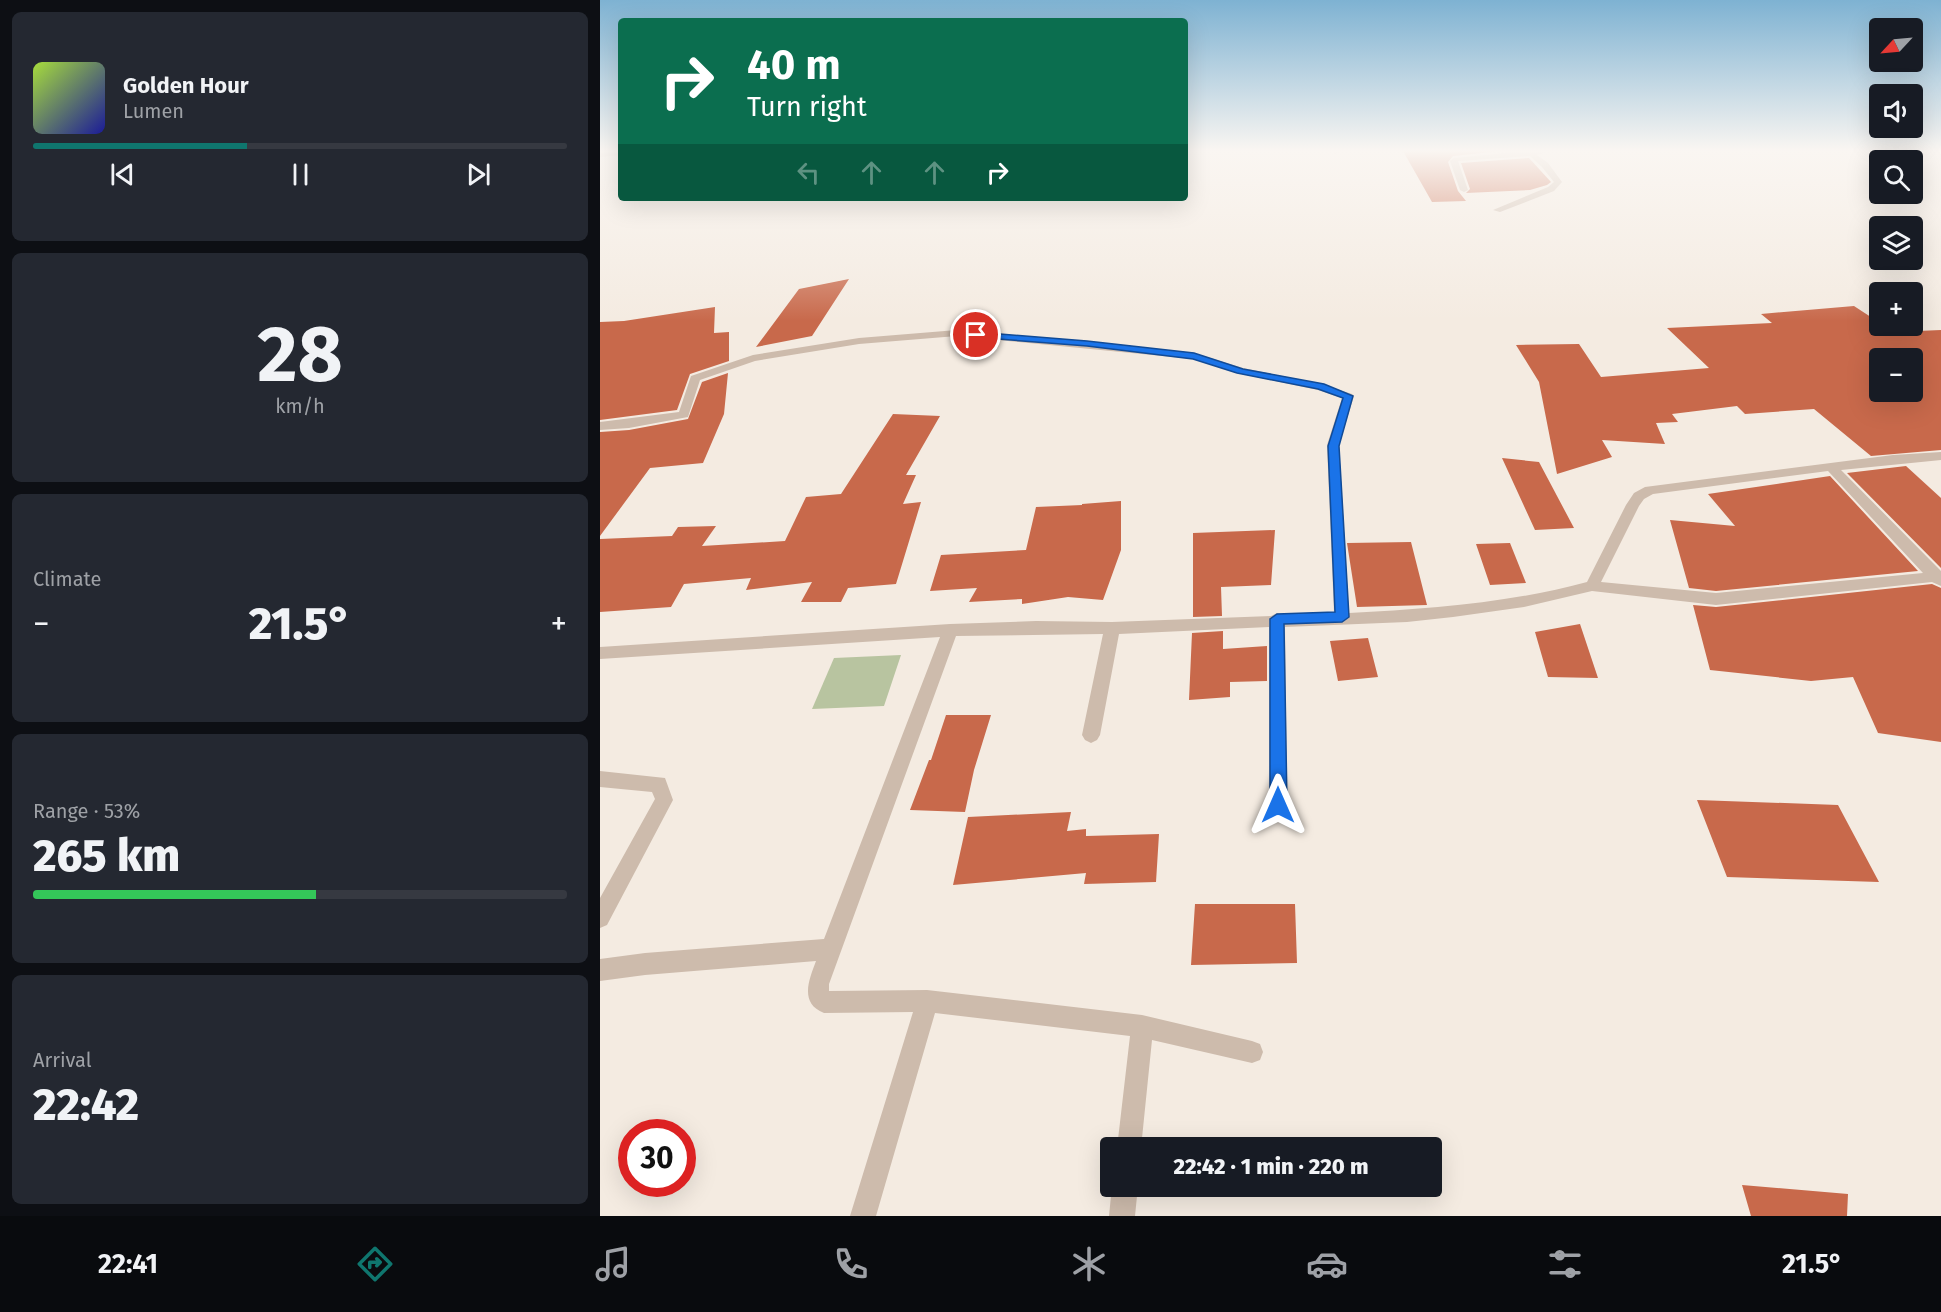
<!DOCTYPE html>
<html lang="en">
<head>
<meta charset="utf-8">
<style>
	body { margin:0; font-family:"Fira Sans",sans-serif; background:#242831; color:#f1f3f6; height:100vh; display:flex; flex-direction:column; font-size:22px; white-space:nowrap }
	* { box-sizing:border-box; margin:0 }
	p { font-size:20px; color:#9ea1a6 }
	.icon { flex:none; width:33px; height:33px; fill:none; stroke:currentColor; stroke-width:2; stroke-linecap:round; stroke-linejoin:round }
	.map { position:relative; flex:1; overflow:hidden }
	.side { display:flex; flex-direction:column; gap:12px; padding:12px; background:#0d0f14; width:600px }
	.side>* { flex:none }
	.hud { position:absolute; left:18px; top:18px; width:570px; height:183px; border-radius:6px; box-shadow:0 6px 24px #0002; background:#0b6e4f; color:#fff; overflow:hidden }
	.needle { width:39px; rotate:244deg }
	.buttons { position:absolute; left:1269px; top:18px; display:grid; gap:12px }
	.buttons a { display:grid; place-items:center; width:54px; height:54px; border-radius:6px; background:#171b24; box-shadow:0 6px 24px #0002; font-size:30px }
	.speed { position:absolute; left:18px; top:1119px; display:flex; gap:12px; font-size:30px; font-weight:700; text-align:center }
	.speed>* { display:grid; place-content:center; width:78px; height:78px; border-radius:50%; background:#171b24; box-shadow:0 6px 24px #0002; line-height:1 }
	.speed .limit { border:9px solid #d22; background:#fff; color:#111 }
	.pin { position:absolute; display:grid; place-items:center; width:51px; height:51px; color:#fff; margin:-26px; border:3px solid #fff; border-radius:50%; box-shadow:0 2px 6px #0007 }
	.me { position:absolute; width:66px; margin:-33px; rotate:0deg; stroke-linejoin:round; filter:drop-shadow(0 0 4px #0008) }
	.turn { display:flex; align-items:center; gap:21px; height:126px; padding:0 30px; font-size:27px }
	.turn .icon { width:78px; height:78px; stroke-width:2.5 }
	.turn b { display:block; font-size:42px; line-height:51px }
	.lanes { display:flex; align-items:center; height:57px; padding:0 30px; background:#0003; justify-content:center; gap:30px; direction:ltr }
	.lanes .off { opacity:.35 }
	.big { font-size:45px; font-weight:800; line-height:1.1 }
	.side .card { flex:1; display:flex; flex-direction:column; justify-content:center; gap:9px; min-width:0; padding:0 21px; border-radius:9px; background:#242831 }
	.side .dial { align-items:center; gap:0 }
	.dial b { font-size:78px; line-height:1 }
	.song { display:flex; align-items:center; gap:18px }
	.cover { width:72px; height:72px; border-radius:9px; background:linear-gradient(135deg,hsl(80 70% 55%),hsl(240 70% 35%)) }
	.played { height:6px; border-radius:3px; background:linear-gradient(90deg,#0f766e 40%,#363941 40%) }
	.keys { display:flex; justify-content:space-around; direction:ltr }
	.heat { display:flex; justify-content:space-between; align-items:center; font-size:33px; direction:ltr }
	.charge { height:9px; border-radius:4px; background:linear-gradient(90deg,#34c759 53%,#363941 0) }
	.trip { position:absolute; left:500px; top:1137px; width:342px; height:60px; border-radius:6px; background:#171b24; box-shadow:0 6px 24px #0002; font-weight:800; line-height:60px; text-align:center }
	.tabs { display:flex; height:96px; justify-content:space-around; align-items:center; background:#090b0e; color:#9ea1a6 }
	.tabs .icon { width:42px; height:42px }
	.tabs .active { color:#0f766e }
	.tabs b { font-size:27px; color:#f1f3f6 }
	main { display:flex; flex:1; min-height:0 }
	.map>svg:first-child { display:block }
</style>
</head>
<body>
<main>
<section class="side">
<div class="card">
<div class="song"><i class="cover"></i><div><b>Golden Hour</b><p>Lumen</p></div></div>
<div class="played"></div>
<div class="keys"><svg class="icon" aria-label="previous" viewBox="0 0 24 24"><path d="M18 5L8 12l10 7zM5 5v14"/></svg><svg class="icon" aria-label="pause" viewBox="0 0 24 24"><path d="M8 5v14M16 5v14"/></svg><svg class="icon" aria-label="next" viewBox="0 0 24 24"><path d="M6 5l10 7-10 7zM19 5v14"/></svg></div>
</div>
<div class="card dial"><b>28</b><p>km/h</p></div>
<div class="card"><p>Climate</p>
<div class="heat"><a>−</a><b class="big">21.5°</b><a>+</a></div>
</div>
<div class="card"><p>Range · 53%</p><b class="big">265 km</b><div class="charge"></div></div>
<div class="card"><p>Arrival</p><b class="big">22:42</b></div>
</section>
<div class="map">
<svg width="1341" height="1216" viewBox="0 0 1341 1216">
	<rect width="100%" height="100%" fill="#f4ebe1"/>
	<path fill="#b8c4a0" d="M 301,655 L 284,706 L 212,709 L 234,658 Z"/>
	<path fill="#c8694b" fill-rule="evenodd" d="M 803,151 L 901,151 L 853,156 L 848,162 L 858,191 L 866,201 L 832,202 Z
		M 929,158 L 951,182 L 947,185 L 930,190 L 866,193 L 870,189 L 861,163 Z
		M 249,279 L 212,336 L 156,347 L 199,289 Z
		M 1254,306 L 1280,323 L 1280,326 L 1284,326 L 1294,332 L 1341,330 L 1341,450 L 1271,456 L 1214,409 L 1145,414 L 1137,406 L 1072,414 L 1078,422 L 1056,423 L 1065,444 L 1002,440 L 1012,457 L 957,474 L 939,382 L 916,345 L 979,344 L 1001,377 L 1109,368 L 1067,328 L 1172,323 L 1161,314 ZM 1280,358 L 1312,358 L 1312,392 L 1280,392 Z
		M 115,307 L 114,333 L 129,332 L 129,361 L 90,374 L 77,410 L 0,420 L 0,322 L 24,321 Z
		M 128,373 L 124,414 L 103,463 L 50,468 L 0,536 L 0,432 L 29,430 L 88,419 L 102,382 Z
		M 293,414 L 340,416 L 306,475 L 316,475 L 303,504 L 321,502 L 296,584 L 248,588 L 241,602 L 201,602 L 212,582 L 146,590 L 151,578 L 84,584 L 71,607 L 0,612 L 0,539 L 72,536 L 78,527 L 116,526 L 102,546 L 185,541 L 206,497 L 241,494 Z
		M 902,458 L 939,462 L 974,528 L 935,530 Z
		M 1306,466 L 1341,498 L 1341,568 L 1247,473 Z
		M 1230,476 L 1318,571 L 1116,591 L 1089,588 L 1070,520 L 1135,526 L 1108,494 Z
		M 521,501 L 521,550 L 503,600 L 468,597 L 422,604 L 422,599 L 369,602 L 377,588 L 330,591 L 341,555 L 426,550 L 436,507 L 482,505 L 482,504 Z
		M 675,530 L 671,585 L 621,587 L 622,616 L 593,617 L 593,533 Z
		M 811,542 L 827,605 L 757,607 L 747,543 Z
		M 910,543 L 926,583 L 890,585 L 876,544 Z
		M 1332,584 L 1341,588 L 1341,742 L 1278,733 L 1253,677 L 1211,681 L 1110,670 L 1093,605 L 1116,607 Z
		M 980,624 L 998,678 L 948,677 L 935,632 Z
		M 623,631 L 623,649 L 667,646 L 667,681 L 630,682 L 630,697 L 589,700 L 592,633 Z
		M 768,638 L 778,677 L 738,681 L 730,641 Z
		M 346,715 L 391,715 L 374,770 L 365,812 L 310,810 L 329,760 L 331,760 Z
		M 1097,800 L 1238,805 L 1279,882 L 1127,877 Z
		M 471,812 L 467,831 L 486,829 L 486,836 L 559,834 L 556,882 L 484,884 L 486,873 L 353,885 L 368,817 Z
		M 595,904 L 695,904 L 697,963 L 591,965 Z
		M 1142,1185 L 1248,1194 L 1247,1216 L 1151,1216 Z"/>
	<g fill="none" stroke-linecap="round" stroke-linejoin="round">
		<path fill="#cdbbac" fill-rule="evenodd" d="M 21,151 L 21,155 L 0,157 L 0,153 Z
			M 732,151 L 738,151 L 738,152 L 735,154 Z
			M 925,151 L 948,151 L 937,155 L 948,163 L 962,182 L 954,191 L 900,212 L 893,210 L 948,187 L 954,182 L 942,167 L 930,156 L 858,161 L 868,190 L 864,192 L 860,190 L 850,161 L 854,158 Z
			M 357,330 L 594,353 L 643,368 L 721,384 L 752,394 L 754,396 L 739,445 L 749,613 C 829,609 910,603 987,582 L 1026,505 L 1034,493 L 1045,487 L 1293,455 L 1341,452 L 1341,460 L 1241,470 L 1341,571 L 1341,586 L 1332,582 L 1116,605 L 992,591 L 924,607 L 853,617 L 807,622 L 685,627 L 687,805 L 685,811 L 678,814 L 671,811 L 669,805 L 669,627 L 519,634 L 500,735 L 497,740 L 491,743 L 485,740 L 482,735 L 503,634 L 356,636 L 229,984 L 229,991 L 327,990 L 542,1015 L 652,1041 L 660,1044 L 663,1052 L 660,1060 L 652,1063 L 552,1040 L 541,1148 L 517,1148 L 530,1036 L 335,1013 L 276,1216 L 250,1216 L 313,1012 L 224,1013 C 199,1003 209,980 216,961 L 45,975 L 0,981 L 0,959 L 45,953 L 224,939 L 340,637 L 0,659 L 0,647 L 350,624 L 436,621 L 512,622 L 671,616 L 677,613 L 683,615 L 734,613 L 727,445 L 742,398 L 718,390 L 637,373 L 593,359 L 357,336 L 259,344 L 155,361 L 100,380 L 88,417 L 29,428 L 0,430 L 0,422 L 79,412 L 91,376 L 153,355 L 259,338 ZM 1228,471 L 1323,573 L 1116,593 L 1001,582 L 1039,506 L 1044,499 L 1053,494 Z
			M 0,771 L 65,778 L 73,800 L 7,925 L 0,928 L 0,898 L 55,799 L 52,792 L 0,787 Z
			M 512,1186 L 538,1186 L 535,1216 L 509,1216 Z"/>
	</g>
	<linearGradient id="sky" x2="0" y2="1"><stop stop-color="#7eb2d2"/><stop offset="0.47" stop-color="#faf6f2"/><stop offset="1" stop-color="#faf6f2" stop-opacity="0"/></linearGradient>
	<rect width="1341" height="321" fill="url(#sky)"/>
	<path fill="#1a73e8" stroke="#114b97" stroke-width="1.5" d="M 376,332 L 487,341 L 594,353 L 643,369 L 724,384 L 753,396 L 739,446 L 749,617 L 742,622 L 684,624 L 687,805 L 684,811 L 678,813 L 672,811 L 670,805 L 670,619 L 677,614 L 735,612 L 728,446 L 743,398 L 718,389 L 637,373 L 593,359 L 487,346 L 372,337 L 372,333 Z"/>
</svg>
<div class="buttons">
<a><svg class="needle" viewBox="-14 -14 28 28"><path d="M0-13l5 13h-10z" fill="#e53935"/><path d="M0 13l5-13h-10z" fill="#9ea1a6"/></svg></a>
<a><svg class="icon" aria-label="sound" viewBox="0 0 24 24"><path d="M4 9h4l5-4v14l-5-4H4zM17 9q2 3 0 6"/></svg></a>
<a><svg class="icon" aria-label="search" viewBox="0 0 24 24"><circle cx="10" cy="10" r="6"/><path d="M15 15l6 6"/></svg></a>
<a><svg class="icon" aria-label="layers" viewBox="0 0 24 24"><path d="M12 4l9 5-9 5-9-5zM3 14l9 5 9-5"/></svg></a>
<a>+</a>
<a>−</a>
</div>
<div class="speed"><div class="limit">30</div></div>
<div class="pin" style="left:376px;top:335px;background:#d93025"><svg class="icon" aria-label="arrive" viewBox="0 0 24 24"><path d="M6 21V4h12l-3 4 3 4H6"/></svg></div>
<svg class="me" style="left:678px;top:805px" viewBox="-20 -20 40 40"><path d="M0-17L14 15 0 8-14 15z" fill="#1a73e8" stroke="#fff" stroke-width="4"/></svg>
<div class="trip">22:42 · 1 min · 220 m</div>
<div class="hud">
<div class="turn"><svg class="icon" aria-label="right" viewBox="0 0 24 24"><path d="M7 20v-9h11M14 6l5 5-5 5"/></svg><div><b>40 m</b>Turn right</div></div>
<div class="lanes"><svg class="icon off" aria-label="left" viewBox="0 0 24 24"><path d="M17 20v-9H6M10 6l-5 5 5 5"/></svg><svg class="icon off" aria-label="ahead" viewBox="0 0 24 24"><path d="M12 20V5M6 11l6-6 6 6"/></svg><svg class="icon off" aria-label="ahead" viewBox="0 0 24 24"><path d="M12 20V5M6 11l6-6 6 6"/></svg><svg class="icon" aria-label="right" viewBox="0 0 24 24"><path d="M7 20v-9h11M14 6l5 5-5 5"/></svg></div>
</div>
</div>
</main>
<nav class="tabs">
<b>22:41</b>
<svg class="icon active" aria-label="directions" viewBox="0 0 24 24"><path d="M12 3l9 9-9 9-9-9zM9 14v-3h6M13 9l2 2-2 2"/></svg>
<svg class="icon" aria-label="music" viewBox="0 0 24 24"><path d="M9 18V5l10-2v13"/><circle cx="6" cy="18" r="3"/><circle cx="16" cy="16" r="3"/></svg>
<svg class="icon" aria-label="phone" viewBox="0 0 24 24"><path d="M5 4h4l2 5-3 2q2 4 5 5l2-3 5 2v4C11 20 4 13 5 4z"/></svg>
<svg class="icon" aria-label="climate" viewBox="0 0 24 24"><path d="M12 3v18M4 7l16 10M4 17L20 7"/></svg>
<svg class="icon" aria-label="car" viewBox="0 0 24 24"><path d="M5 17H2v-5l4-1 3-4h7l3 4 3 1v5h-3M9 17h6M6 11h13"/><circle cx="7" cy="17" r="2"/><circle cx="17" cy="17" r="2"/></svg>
<svg class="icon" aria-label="filters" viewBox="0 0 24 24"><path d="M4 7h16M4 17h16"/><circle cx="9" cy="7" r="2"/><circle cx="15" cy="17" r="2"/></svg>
<b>21.5°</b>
</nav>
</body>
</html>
